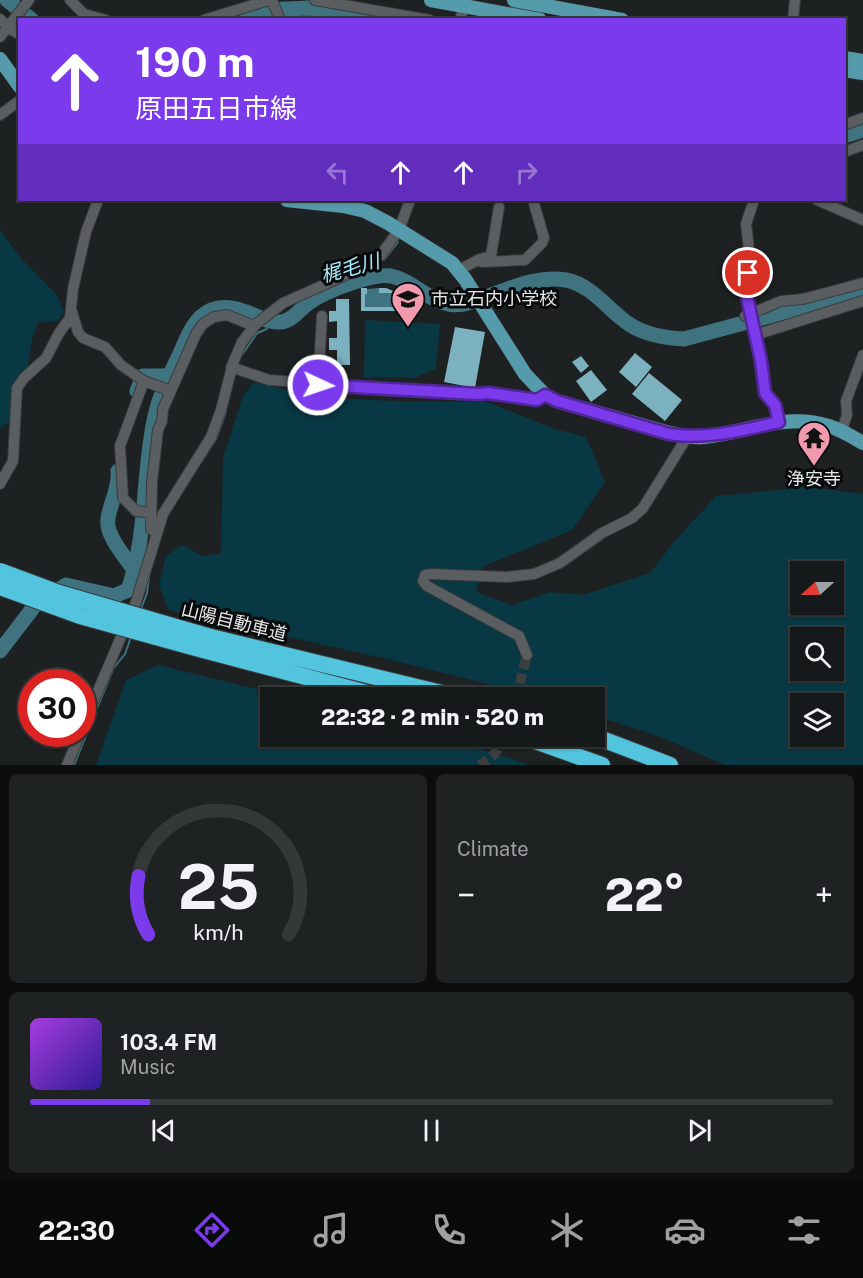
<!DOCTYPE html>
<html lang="en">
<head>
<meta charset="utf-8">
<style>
	body { margin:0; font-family:"Public Sans","Noto Sans JP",sans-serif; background:#1f2223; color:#f1f3f6; height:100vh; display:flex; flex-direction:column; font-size:22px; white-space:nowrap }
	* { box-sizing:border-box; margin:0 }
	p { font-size:20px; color:#9ea0a2 }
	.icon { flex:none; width:33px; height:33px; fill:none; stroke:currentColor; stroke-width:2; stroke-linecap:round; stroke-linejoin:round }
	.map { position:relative; height:765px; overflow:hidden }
	.side { display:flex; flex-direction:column; gap:9px; padding:9px; background:#0c0e0e; flex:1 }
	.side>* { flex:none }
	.guide { position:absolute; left:18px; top:18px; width:828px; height:183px; border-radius:0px; box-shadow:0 2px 4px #0004,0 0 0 2px #353839; background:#7c3aed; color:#fff; overflow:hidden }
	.needle { width:39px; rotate:249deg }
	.fabs { position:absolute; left:790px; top:561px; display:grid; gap:12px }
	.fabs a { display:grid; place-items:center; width:54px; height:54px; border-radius:0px; background:#16191a; box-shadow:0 2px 4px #0004,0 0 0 2px #353839; font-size:30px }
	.speed { position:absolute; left:18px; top:669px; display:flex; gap:12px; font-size:30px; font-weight:700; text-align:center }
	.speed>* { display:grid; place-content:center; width:78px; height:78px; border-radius:50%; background:#16191a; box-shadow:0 2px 4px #0004,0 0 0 2px #353839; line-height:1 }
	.speed .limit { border:9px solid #d22; background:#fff; color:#111 }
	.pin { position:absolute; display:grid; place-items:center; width:51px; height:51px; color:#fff; margin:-26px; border:3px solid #fff; border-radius:50%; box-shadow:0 2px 6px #0007 }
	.me { position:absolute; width:66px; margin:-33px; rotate:93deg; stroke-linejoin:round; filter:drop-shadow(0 0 4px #0008) }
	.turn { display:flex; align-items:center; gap:21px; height:126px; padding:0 18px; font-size:27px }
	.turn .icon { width:78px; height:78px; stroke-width:2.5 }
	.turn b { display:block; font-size:42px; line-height:51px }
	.lanes { display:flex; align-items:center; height:57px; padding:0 18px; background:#0003; justify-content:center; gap:30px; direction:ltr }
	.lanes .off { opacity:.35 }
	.big { font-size:45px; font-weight:800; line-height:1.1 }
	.side .widget { flex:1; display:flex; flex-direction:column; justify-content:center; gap:9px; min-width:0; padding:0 21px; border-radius:9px; background:#1f2223 }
	.side .dial { align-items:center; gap:0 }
	.dial svg { height:156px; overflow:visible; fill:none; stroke:#353839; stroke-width:7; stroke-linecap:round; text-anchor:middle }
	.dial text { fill:#f1f3f6; stroke:none }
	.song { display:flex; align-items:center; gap:18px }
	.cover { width:72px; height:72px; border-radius:9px; background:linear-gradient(135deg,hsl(280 70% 55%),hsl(250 70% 35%)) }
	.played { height:6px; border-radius:3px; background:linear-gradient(90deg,#7c3aed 15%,#353839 15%) }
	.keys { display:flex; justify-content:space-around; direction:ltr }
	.heat { display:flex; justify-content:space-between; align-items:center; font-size:33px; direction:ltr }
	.side .tiles { flex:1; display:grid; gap:9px; grid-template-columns:1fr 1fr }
	.widget:last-child { grid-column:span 2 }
	.trip { position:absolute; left:260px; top:687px; width:345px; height:60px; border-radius:0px; background:#16191a; box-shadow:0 2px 4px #0004,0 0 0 2px #353839; font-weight:800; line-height:60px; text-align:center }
	.dock { display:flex; height:96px; justify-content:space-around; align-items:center; background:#090a0a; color:#9ea0a2 }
	.dock .icon { width:42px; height:42px }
	.dock .active { color:#7c3aed }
	.dock b { font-size:27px; color:#f1f3f6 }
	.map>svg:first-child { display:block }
</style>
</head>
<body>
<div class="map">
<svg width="863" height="765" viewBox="0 0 863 765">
	<rect width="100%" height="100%" fill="#1e2122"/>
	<path fill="#073843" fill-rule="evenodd" d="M 0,230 L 21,258 L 56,294 L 64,310 L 58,321 L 38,322 L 32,339 L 27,372 L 11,405 L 9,422 L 0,429 Z
		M 365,320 L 440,324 L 436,369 L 414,378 L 364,377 Z
		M 254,382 L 320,398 L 395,401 L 487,402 L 555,429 L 586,437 L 605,482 L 572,530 L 484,566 L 476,592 L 512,605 L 550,592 L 583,595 L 650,573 L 673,543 L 716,496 L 810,487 L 863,494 L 863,765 L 725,765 L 661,737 L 594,715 L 594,698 L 540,697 L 387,659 L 168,610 L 159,585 L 166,556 L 182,545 L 203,556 L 221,553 L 223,458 L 243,396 ZM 801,572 L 834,572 L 834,604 L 801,604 ZM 801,638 L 834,638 L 834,670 L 801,670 ZM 801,704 L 834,704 L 834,736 L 801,736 Z
		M 158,665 L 289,697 L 270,698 L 270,736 L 436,737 L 507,757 L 529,765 L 96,765 L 126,680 Z"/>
	<path fill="#407380" d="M 379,288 L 380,293 L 395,293 L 395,307 L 365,307 L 365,294 L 367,294 L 367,289 Z"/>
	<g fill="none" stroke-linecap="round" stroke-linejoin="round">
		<path stroke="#407380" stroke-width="2" d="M 384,260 L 398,242
			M 242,355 L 257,333 L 267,329
			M 202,461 L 216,439 L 226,412
			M 141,609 L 147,593 L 149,577
			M 74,765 L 113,669 L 125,654 L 131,637"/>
		<path stroke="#407380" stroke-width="15" d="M 7,0 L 32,20
			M 245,20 L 262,10 L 309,8 L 366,20
			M 844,136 L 863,130
			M 137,391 L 143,376 L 170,376
			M 118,471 C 121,490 103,514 109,530 C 113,544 126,558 134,570
			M 0,651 L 36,604 L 66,585 L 114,596 L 128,590 C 148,534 142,474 155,416 C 160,393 172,371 182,349 C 188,335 195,317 211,310 C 238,300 261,324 281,322 C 293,321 300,308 310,302 C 326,291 372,273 391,276 C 412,280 427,300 448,304 C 459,307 473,302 483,298 C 509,289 538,275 566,280 C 592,285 608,310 629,324 C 645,335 665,338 684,339 L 863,291"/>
	</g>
	<path fill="#7cb1bf" d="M 361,288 L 367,288 L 367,294 L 365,294 L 365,307 L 395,307 L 395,293 L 379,293 L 379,288 L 386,288 L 398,293 L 398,311 L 361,311 Z
		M 336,299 L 349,299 L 350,365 L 337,365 L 337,350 L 329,350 L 329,338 L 337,338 L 337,321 L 329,322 L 329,311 L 336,311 Z
		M 455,327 L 485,332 L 475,388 L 444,382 Z
		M 635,353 L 652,367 L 636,387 L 619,372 Z
		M 581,356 L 589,366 L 581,373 L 572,362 Z
		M 591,370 L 607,390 L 591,402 L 576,381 Z
		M 649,373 L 682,400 L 665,421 L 632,394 Z"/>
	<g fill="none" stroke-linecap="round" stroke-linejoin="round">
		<path stroke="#3c3f40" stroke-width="10" stroke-dasharray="10 5" stroke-linecap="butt" d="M 516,698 L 527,655
			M 479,765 C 493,758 499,751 503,736"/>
		<g stroke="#393b3c" stroke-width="12">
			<path id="minor" d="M 70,0 L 84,14 L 106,20
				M 272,0 L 280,20
				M 315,0 L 430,20
				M 0,19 L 9,28 L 20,35
				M 204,20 L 269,0
				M 460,20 L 466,0
				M 793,20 L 795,0
				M 0,37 L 29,0
				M 0,115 L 20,100
				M 844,125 L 863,118
				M 844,152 L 863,145
				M 754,200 L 746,224 L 749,249 L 746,297 L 761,361 L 765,393 L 775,405 L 779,422
				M 817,200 L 863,220
				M 480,259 L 482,262 L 525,260 L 542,243 L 544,238 L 533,200
				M 459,270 L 480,259 L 491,256 L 499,207
				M 72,312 L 78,332 L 83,338 L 105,347 L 121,365 L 144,381 L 171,391
				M 745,316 L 781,301 L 803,299 L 863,283
				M 755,335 L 863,301
				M 231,367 L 269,380 L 478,394 L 488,393 L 537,400 L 545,395
				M 144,381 L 120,446 L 123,498 L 136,511 L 151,513
				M 318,385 L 322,316
				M 842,430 L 847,415 L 846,401 L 863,355
				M 0,484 L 13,461 L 17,388 L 24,378 L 46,358 L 59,333 L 70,318 L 73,289 L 86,232 L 98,200
				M 156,533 L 151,529 L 152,482 L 158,430 L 162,421 L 163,409 L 196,334 L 203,324 L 214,317 L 227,315 L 254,326
				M 527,655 L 519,636 L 427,586 L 423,581 L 425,575 L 431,574 L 507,577 L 534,574 L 560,563 L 602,533 L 632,518 L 643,508 L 687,437
				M 82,728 L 136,602 L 163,514 L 211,437 L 221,410 L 233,363 L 242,342 L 256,324 L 283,303 L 366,266 L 380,256 L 399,230 L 410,200
				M 67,765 L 80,734"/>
		</g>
		<g stroke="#393b3c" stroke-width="15">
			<path id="major" d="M 431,0 L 540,20
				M 514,0 L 622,20
				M 844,58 L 863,61
				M 0,59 L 20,87
				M 844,70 L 863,73
				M 287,200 L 344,206 L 365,211 L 388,223 L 452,263 L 465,279 L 525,374 L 545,395 L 557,401 L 669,433 C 680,435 691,438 702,437 C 741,434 781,414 821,424 C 836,427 849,435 863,443"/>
		</g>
		<g stroke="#393b3c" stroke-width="18">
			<path id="highway" d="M 207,636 L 462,698
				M 203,650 L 386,698
				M 521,736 L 602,765
				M 594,736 L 670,765"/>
		</g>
		<use href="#minor" stroke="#5a5e60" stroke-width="10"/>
		<use href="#major" stroke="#569bac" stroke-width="14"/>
		<use href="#highway" stroke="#53c4de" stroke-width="16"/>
		<g stroke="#393b3c" stroke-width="18" stroke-linecap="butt">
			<path id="highway-bridge" d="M 0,571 L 59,593 L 207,636
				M 0,587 L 80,616 L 203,650"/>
		</g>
		<use href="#highway-bridge" stroke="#53c4de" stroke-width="16"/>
	</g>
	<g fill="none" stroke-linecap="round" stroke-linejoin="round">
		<g stroke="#51269a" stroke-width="15">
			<path id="route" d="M 318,385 L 478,394 L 488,393 L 537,400 L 545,395 L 557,401 L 669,434 C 707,440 743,430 779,422 L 775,405 L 765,393 L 761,361 L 747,297 L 748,273"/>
		</g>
		<use href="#route" stroke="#7c3aed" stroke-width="10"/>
	</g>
	<defs>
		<g id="school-pin" transform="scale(1.725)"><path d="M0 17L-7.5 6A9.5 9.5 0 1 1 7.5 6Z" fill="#f29aad" stroke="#090a0b"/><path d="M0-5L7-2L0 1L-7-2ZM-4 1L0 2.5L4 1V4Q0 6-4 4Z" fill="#111"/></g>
		<g id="temple-pin" transform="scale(1.725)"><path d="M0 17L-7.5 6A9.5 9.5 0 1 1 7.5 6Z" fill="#f29aad" stroke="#090a0b"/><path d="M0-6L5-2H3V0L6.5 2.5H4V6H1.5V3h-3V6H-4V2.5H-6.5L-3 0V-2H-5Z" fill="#111"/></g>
	</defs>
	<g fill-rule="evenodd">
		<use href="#school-pin" x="408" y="299"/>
		<use href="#temple-pin" x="814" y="438"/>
	</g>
	<g text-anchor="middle" stroke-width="6" stroke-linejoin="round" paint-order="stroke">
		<g font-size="18" fill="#e5e7e8" stroke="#090a0b" text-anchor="start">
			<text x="431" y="305">市立石内小学校</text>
			<text x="814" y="485" text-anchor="middle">浄安寺</text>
		</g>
		<g font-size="18" fill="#e5e7e8" stroke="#090a0b">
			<text transform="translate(234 622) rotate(14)" y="6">山陽自動車道</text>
		</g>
		<g font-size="20" font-style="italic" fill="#a8eafc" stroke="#090a0b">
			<text transform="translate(350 268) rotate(-15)" y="7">梶毛川</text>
		</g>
	</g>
</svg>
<div class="fabs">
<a><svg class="needle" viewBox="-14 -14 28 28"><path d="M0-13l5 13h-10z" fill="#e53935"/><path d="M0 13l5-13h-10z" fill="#9ea0a2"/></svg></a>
<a><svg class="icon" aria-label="search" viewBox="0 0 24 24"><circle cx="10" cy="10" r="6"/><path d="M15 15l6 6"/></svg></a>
<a><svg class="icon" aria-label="layers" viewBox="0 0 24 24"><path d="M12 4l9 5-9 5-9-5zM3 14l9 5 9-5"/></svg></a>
</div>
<div class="speed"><div class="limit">30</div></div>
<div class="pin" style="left:748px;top:273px;background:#d93025"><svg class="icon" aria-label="arrive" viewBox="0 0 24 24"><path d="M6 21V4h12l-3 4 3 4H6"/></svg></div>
<svg class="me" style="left:318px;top:385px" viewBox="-20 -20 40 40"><circle r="17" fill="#7c3aed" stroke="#fff" stroke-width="3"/><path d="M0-11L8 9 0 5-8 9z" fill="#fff"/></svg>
<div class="trip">22:32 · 2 min · 520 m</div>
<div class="guide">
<div class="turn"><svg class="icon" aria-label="ahead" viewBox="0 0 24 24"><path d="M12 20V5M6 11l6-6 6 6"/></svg><div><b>190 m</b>原田五日市線</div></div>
<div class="lanes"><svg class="icon off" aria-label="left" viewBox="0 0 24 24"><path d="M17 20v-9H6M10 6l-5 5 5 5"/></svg><svg class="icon" aria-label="ahead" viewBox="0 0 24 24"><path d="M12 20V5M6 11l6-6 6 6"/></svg><svg class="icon" aria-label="ahead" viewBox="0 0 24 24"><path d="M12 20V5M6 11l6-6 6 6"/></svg><svg class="icon off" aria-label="right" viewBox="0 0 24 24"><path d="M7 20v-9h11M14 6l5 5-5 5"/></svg></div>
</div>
</div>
<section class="side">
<div class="tiles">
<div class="widget dial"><svg viewBox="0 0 100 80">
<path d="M14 69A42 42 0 1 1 86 69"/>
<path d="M14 69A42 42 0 0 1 9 39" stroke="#7c3aed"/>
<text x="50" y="56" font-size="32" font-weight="700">25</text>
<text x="50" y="72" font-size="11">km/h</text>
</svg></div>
<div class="widget"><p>Climate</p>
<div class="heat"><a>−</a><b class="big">22°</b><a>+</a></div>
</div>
<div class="widget">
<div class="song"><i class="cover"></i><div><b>103.4 FM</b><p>Music</p></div></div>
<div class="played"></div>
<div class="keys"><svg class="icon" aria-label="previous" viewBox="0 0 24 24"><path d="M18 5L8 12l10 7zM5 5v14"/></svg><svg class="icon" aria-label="pause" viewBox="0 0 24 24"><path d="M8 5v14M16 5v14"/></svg><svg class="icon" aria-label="next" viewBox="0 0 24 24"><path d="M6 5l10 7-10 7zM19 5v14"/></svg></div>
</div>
</div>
</section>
<nav class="dock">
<b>22:30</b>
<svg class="icon active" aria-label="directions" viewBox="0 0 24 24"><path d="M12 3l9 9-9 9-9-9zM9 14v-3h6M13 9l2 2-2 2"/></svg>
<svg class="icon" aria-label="music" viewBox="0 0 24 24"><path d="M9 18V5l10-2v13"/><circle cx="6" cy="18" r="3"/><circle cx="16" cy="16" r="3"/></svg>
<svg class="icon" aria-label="phone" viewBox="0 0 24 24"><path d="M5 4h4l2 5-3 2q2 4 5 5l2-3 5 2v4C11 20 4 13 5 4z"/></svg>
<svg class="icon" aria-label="climate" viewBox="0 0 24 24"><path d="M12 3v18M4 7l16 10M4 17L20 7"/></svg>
<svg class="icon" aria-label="car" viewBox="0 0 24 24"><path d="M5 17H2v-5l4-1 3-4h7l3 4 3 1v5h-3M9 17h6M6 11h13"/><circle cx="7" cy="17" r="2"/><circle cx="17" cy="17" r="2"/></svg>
<svg class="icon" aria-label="filters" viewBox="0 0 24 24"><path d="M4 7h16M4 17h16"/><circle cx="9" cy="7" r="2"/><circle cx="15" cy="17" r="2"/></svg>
</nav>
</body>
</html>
